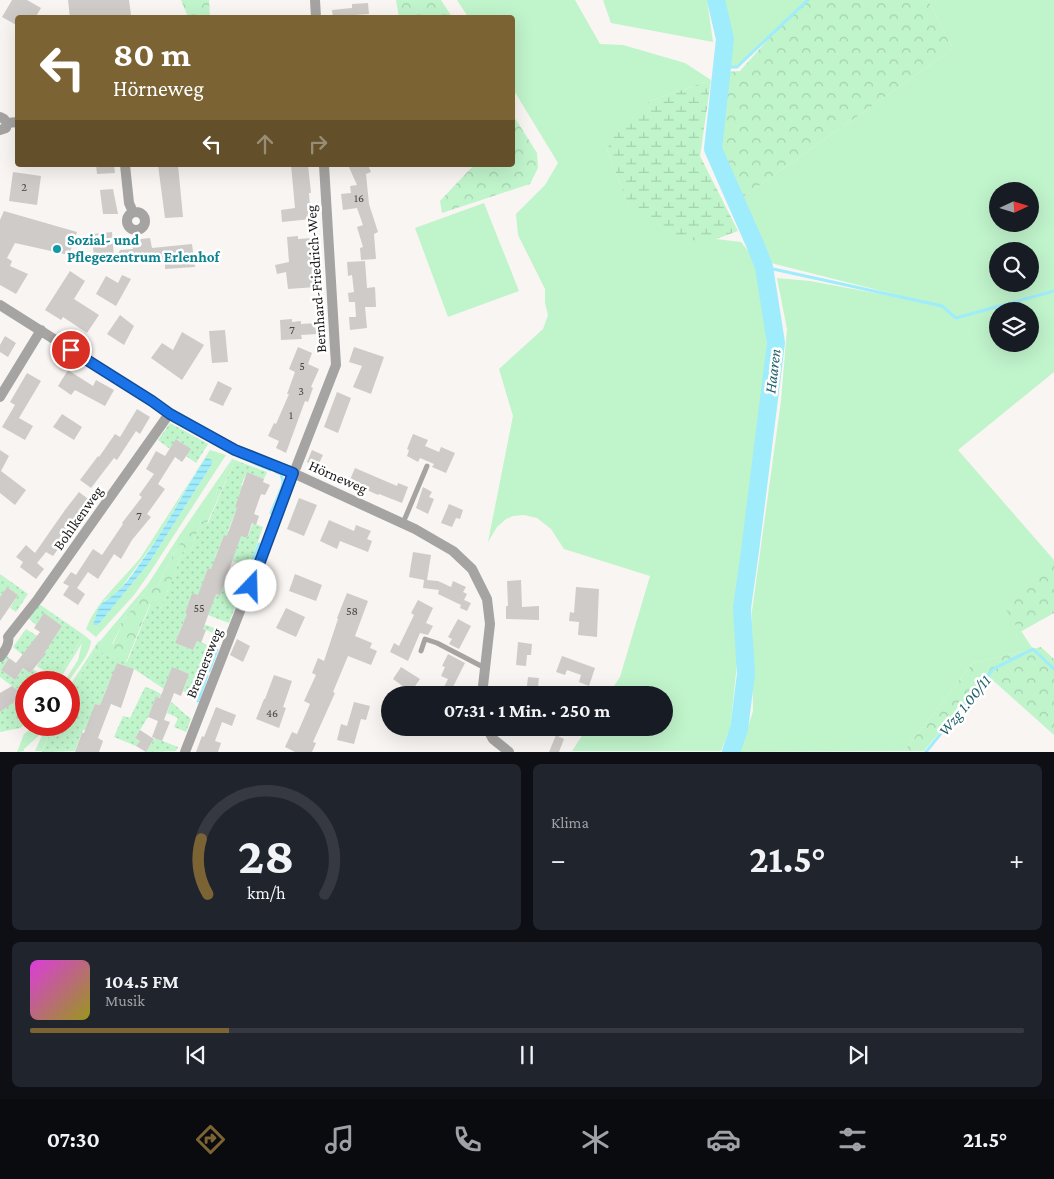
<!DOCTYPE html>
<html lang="de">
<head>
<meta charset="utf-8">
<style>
	body { margin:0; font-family:"Crimson Pro",serif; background:#20242c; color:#f1f3f6; height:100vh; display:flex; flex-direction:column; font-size:19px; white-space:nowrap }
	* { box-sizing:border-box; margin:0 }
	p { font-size:16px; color:#9ea1a6 }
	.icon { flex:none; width:28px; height:28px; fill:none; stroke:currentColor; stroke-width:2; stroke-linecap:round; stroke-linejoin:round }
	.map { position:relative; height:752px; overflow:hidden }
	.side { display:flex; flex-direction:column; gap:12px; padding:12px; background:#0d0f14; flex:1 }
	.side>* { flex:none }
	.guide { position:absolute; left:15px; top:15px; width:500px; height:152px; border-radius:5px; box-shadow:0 5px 20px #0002; background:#7c6334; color:#fff; overflow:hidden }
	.needle { width:32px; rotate:86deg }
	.controls { position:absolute; left:989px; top:182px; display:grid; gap:10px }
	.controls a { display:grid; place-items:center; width:50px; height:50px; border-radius:50%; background:#171b24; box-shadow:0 5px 20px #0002; font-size:25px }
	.speed { position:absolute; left:15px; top:671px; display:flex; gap:10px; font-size:25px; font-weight:700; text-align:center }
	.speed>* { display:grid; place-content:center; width:65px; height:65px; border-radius:50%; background:#171b24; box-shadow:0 5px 20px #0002; line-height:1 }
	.speed .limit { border:8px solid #d22; background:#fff; color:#111 }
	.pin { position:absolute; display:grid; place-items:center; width:42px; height:42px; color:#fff; margin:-21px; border:2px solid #fff; border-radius:50%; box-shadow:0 1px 5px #0007 }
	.me { position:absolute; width:55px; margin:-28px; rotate:21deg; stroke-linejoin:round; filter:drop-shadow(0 0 4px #0008) }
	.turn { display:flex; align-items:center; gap:18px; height:105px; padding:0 15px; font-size:22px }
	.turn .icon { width:65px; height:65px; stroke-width:2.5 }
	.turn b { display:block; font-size:35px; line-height:42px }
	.lanes { display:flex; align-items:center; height:48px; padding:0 15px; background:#0003; justify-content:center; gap:25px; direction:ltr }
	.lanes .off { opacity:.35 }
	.big { font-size:38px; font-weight:700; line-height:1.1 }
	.side .tile { flex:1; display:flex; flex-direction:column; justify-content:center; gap:8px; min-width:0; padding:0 18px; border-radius:8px; background:#20242c }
	.side .dial { align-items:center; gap:0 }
	.dial svg { height:130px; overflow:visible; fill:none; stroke:#363941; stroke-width:7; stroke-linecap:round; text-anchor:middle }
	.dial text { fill:#f1f3f6; stroke:none }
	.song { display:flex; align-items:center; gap:15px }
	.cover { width:60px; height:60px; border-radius:8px; background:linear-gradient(135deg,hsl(300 70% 55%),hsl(60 70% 35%)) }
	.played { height:5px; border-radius:2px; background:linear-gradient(90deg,#7c6334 20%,#363941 20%) }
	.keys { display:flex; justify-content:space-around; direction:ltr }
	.heat { display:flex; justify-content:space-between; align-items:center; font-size:28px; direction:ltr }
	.side .tiles { flex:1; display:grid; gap:12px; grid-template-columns:1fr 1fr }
	.tile:last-child { grid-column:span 2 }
	.trip { position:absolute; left:381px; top:686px; width:292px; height:50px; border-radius:25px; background:#171b24; box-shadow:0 5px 20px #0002; font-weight:700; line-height:50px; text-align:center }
	.tab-bar { display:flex; height:80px; justify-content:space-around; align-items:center; background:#090b0e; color:#9ea1a6 }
	.tab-bar .icon { width:35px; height:35px }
	.tab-bar .on { color:#7c6334 }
	.tab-bar b { font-size:22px; color:#f1f3f6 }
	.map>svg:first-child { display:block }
</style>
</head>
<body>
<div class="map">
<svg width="1054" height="752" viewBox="0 0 1054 752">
	<defs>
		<pattern id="forest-crowns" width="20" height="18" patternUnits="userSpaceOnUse" patternTransform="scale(1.25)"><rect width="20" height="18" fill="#c0f4cb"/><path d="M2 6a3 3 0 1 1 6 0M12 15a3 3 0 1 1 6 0" fill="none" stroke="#a4d1ae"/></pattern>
		<pattern id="wetland-marsh" width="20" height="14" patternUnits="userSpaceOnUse" patternTransform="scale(1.25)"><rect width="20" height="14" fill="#c0f4cb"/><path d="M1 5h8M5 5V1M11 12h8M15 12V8" fill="none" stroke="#a4d1ae"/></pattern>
		<pattern id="garden-dots" width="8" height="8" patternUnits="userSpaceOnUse" patternTransform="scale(1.25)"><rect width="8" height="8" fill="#c0f4cb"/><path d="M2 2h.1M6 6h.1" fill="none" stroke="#a4d1ae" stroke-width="1.8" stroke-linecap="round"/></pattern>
		<pattern id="water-rules" width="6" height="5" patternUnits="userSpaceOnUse" patternTransform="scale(1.25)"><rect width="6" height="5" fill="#9fecfc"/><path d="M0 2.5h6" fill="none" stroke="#88cad7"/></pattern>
	</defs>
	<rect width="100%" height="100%" fill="#f9f5f2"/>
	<path fill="#c0f4cb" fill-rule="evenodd" d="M 457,0 L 575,0 L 600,44 L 623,45 L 685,63 L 711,80 L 650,101 L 607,150 L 628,204 L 716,239 L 741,242 L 753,257 L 760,278 L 766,313 L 767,350 L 763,409 L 735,603 L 737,664 L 730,729 L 721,751 L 572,751 L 587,728 L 665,728 L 665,695 L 608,695 L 620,677 L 650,576 L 564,549 L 551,529 L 537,518 L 524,515 L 513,516 L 506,519 L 497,527 L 488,542 L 513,416 L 499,369 L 543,329 L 548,315 L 545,303 L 545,289 L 518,235 L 516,214 L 545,185 L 558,163 L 513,89 L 512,18 L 468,17 Z
		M 603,0 L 707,0 L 713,42 L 611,23 Z
		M 723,0 L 808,0 L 771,36 L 736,66 L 730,66 L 731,35 Z
		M 928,0 L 1054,0 L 1054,372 L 958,450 L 1054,560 L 1004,605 L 1033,649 L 973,663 L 904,751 L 740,752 L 753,711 L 752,611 L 781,401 L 787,329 L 777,278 L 810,281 L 929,303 L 771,263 L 743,197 L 953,49 ZM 998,191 L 1030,191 L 1030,224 L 998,224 ZM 998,251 L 1030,251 L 1030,284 L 998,284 ZM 998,311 L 1030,311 L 1030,344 L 998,344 Z
		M 484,203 L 519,291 L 448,317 L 415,228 Z
		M 210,450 L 226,455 L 149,574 L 134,595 L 96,637 L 86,629 C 97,600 122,581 141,557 ZM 212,464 L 149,563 L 98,625 L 94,621 L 98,615 L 98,609 L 105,600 L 112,597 L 121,588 L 157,539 L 196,472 Z
		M 232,459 C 229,468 225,474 221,481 C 215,494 214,508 200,514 L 174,553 L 158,585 L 147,590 L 121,623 L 120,629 L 112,644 L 101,640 L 148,584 L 179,536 Z
		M 84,635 L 91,641 C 90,655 75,671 68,682 L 64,682 L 78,660 L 82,643 L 58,682 L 55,682 Z
		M 36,725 L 53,725 L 42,751 L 35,751 L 44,731 L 24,749 L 24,751 L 17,752 L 24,734 Z"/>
	<path fill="url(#forest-crowns)" d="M 181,0 L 209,0 L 210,17 L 188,17 Z
		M 396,0 L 441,0 L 452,17 L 399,17 Z
		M 808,0 L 928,0 L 953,49 L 743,197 L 718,149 L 726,72 L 740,71 L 771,36 Z
		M 513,115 L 537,153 L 538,168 L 530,184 L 442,213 L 440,201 L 474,165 L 512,165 Z
		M 232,459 L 235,460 L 207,523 L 201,521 L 190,553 L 183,551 L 161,608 L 150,604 L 126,662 L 95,650 L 69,695 L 69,687 L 98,642 L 101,640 L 113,644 L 120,629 L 121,623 L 147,590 L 158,585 L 174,553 L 200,513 C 214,508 215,494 221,481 C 225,474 229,468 232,459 Z
		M 1054,560 L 1054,613 L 1020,632 L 1003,605 Z
		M 1041,647 L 1054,659 L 1054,735 L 987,675 L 924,751 L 904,751 L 973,663 Z"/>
	<path fill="url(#wetland-marsh)" d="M 711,80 L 700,156 L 738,231 L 716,239 L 682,241 L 656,228 L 628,204 L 607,150 L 618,126 L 650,101 Z"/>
	<path fill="url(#garden-dots)" d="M 170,423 L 208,444 L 196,463 L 186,456 L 190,449 L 177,439 L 170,449 L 158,440 Z
		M 235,460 L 267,472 L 264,479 L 247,472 L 241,485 L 261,494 L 259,499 L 240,492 L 235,507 L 252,513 L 250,519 L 235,513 L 228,531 L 247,538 L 253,523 L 263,527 L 249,567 L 232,561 L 239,541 L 224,535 L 215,558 L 221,573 L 208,568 L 201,588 L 220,596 L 226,578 L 244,584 L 229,623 L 208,615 L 192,593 L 185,613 L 203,620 L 203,624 L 225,632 L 223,637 L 184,621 L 175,643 L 193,650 L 197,641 L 216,648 L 197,701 L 190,694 L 183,691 L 189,674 L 172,668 L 164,689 L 134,669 L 117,663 L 112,677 L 115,684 L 109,682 L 100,705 L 95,704 L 86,730 L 83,730 L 75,751 L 42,752 L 53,725 L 69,725 L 69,695 L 95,650 L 127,662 L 151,603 L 161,608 L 183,551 L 190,553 L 201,521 L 208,523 Z
		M 0,574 L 28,594 L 16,612 L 10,608 L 18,595 L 7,587 L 0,597 Z
		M 39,604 L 84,635 L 55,682 L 26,682 L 26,724 L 20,728 L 0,732 L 0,712 L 24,695 L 0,677 L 0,663 L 6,655 L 9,658 L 1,670 L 15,680 L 23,668 L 30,673 L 33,669 L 44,676 L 46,672 L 37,666 L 46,653 L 33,643 L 23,655 L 13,647 L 26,629 L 50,644 L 62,626 L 44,614 L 36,625 L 28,618 Z
		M 145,687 C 163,691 177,708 191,719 L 186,732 L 174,727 L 178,718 L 167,713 L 171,702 L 156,696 L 148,717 L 135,738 L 140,741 L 136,746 L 114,737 L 123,716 L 130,718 Z
		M 155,738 L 178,747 L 176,751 L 146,752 Z"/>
	<path fill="url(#water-rules)" d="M 206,458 L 212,460 L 212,464 L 149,563 L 98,625 L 94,625 L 93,624 C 96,618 96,615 98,610 C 100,603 107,600 111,597 C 123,588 133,574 141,562 C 166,529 183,491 206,458 Z"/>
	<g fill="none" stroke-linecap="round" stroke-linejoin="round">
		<path stroke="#9fecfc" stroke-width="3" d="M 722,67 L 737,67 L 808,0
			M 764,267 L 942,306 L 956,318 L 1054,291
			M 238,456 L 270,470
			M 271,513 L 282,487 L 283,482 L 281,474 L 276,472
			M 250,567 L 259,544
			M 209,671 L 217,650
			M 198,701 L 207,676
			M 926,752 L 993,669 L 1033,649 L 1054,669"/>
		<path stroke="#9fecfc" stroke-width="18" d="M 716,0 L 725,39 L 713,149 L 757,249 L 764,267 L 776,343 L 750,551 L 742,608 L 746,674 L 739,729 L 731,752"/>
	</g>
	<path fill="#cfcbc9" d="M 12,0 L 27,0 L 41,8 L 35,18 L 18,18 L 18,26 L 2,17 Z
		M 68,0 L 129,0 L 131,15 L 70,18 Z
		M 368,3 L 369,14 L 355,15 L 356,18 L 333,18 L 332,10 L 352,8 L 352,4 Z
		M 96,165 L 114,165 L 115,173 L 97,174 Z
		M 158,165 L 178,165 L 183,217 L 165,218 Z
		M 291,165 L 308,165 L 311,193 L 309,193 L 311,219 L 282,222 L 281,210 L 295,208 Z
		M 348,165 L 368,165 L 371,172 L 366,174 L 369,204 L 378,232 L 374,234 L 376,259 L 361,260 L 360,248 L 363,247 L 357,227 L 363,225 L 357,208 L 343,210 L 341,194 L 351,193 L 350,186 L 357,185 Z
		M 13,172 L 41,176 L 37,205 L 9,201 Z
		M 113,189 L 118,214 L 103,214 L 100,190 Z
		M 4,211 L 77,232 L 69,255 L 15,243 L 7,258 L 12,261 L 10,266 L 28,274 L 16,294 L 0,285 L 0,220 Z
		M 112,232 L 114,258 L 94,260 L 92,234 Z
		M 298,236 L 298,239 L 312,238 L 316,287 L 288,289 L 286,272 L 277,274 L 275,265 L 289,262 L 287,237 Z
		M 150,238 L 152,248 L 192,244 L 195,267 L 165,269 L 165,260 L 135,263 L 134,260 L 114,262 L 120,250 L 133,249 L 132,240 Z
		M 365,261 L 367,288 L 375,287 L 376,307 L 365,307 L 367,328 L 350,330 L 349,317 L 356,317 L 355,302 L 349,302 L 348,293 L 354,292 L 352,275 L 348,276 L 347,262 Z
		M 70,271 L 85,281 L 74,299 L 99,315 L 87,333 L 63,317 L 61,320 L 45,310 Z
		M 122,275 L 131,279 L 116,306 L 96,294 L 106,276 L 118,283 Z
		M 120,315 L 134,326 L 124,345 L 107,334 Z
		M 292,319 L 292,322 L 301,321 L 301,324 L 317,323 L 318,333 L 315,333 L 318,334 L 301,335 L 302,339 L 281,340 L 280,320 Z
		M 225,330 L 228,362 L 212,363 L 209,331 Z
		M 182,332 L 204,345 L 182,380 L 151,358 L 162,343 L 173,350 Z
		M 5,336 L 16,343 L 8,357 L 0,352 L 0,345 Z
		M 298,347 L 312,353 L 308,364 L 319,369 L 311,387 L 313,388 L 308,402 L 305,401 L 286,453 L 276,448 L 279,441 L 268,436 L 274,423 L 276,424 L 289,394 L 287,394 L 295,372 L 289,369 Z
		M 354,347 L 384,357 L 371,394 L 353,387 L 362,366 L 349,362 Z
		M 68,370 L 93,386 L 96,380 L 114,390 L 105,406 L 75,390 L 71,395 L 58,386 Z
		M 27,373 L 41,381 L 19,418 L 33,426 L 25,440 L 2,427 L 15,405 L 10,402 Z
		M 218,381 L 232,388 L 223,406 L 209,400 Z
		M 337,392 L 351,398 L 338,433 L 324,427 Z
		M 137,409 L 150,417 L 140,434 L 136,431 L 117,460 L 114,458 L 91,488 L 80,480 L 98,456 L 99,457 L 115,434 L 120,437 Z
		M 62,414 L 82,427 L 74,440 L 53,427 Z
		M 413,434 L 428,440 L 425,446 L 439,452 L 441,447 L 455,453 L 446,473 L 432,467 L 434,464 L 420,458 L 418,462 L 407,456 L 409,450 L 407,449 Z
		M 176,439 L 191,449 L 182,462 L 175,457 L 158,484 L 165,489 L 147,514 L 151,517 L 132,540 L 121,559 L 114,554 L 98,579 L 88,572 L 77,588 L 85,594 L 78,605 L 63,595 L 69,586 L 63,583 L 71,572 L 76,575 L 93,549 L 102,555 L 123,524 L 122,523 L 142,497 L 139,495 L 154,474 L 146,469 L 156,451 L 165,456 Z
		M 0,450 L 9,456 L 1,471 L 26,490 L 15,505 L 0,493 Z
		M 312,450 L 323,455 L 317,467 L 307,462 Z
		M 355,468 L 397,486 L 398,483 L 408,487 L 402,503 L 379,494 L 378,495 L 349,482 Z
		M 247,472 L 264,479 L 263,482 L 270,485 L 265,495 L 261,494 L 254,514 L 259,516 L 256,525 L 252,523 L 247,538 L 241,536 L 220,596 L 216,594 L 203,629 L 206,630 L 201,643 L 197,641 L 193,650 L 175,643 L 187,614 L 185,613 L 192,593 L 198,595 L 208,568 L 211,569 L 224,535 L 227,536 L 237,508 L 235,507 Z
		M 423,487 L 432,492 L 429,497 L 434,499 L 428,514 L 416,508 Z
		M 79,492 L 92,502 L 53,556 L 46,552 L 37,563 L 44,569 L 36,579 L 20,567 L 23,562 L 16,557 L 26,545 L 35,553 L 65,510 Z
		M 299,498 L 317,505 L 304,536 L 287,529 Z
		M 449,504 L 463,510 L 460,519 L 456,518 L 452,527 L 441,523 Z
		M 329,520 L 354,531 L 356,525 L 371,531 L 367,539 L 372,541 L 368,552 L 340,541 L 337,549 L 320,541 Z
		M 413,552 L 431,555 L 427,580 L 438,581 L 451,587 L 453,581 L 466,587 L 463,592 L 467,594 L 464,600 L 471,603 L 467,611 L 460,608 L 461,605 L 438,594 L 439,590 L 423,588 L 424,580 L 409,577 Z
		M 295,574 L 322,585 L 316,601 L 289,591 Z
		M 521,580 L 522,607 L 539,606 L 539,620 L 506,619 L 506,606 L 508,606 L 507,581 Z
		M 7,587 L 18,595 L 0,621 L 0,597 Z
		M 576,587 L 599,589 L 597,637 L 578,635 L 579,622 L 569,621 L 570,612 L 574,613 Z
		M 347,593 L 368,601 L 355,636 L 372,643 L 370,648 L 377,651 L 371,665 L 348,656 L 333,692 L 335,693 L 313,742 L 316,743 L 312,752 L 295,752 L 285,747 L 292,732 L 297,734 L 310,704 L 304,701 L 316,675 L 312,673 L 318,658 L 324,661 L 338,619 L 337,618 Z
		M 418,600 L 433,608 L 426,623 L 433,626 L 428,635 L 420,633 L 408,661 L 390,652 L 394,643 L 399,646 L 414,615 L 411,613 Z
		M 286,608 L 305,617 L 296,637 L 276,628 Z
		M 44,613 L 62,626 L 45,652 L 46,654 L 30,673 L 23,668 L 15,680 L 1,670 L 9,658 L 16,663 L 40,632 L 34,628 Z
		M 458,619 L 471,626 L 459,649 L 449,644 L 452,639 L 448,637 Z
		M 237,639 L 250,646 L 243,662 L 230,655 Z
		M 518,642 L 532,644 L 531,655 L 527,655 L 526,666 L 516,665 Z
		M 448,654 L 465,663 L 449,695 L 440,695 L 448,679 L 441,676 L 445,667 L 442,666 Z
		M 562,656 L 595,668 L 589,686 L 579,682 L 581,675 L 567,670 L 565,675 L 556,672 Z
		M 117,663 L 134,669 L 121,708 L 111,704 L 98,738 L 103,741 L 99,752 L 75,752 L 82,733 L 84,733 L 95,704 L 100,705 Z
		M 172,667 L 189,674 L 181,696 L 174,693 L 164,720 L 170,722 L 162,741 L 152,737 L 158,721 L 148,717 L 156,696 L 160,698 Z
		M 401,667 L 420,679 L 411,692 L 393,679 Z
		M 274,675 L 292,681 L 283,707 L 286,708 L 279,728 L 256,719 L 264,699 L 265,699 Z
		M 528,677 L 539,678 L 537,695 L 526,695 Z
		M 12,686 L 24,695 L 0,712 L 0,693 Z
		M 354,702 L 370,706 L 366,720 L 361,719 L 354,744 L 337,740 L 341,724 L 347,726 Z
		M 216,707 L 236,715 L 232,726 L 222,722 L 215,741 L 221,743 L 218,752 L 196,752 L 202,736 L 204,737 Z
		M 140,730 L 154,739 L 146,752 L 136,746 L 140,741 L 135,738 Z
		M 556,735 L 564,739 L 559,752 L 549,752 Z"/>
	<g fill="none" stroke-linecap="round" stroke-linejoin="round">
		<path stroke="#a5a4a3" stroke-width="5" d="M 403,523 L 427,466
			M 421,651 L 425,639 L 437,643 L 485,668"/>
		<path stroke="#a5a4a3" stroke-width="10" d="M 315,0 L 316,18
			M 0,117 L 4,119 L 7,123 L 6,128 L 0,130
			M 7,123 L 18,122
			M 125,165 L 129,203 L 133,212
			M127 221a9 9 0 1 1 18 0a9 9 0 1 1-18 0Z
			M 0,305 L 152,401 L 169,414 L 235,449 L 293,473 L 415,529 L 453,551 L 472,569 L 487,599 L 490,624 L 482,695
			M 0,397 L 41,330
			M 0,657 C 5,651 10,644 8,637 L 38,599 L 169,414
			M 487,728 L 493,739 L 509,752
			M 185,752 L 336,365 L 324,165"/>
	</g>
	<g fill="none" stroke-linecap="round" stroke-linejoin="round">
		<g stroke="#114b97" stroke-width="12">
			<path id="route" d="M 71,350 L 152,401 L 170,414 L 235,450 L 293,473 L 251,586"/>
		</g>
		<use href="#route" stroke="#1a73e8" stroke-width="9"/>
	</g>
	<circle fill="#0f9aa8" stroke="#fff" stroke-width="2" cx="57" cy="249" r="5"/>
	<g text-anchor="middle" stroke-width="5" stroke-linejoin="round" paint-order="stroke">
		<g font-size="12" fill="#494646">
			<text x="24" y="191">2</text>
			<text x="359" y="202">16</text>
			<text x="292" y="334">7</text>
			<text x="302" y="370">5</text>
			<text x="301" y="395">3</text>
			<text x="291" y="419">1</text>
			<text x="139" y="520">7</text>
			<text x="199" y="612">55</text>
			<text x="352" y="615">58</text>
			<text x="272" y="717">46</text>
		</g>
		<g font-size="15" font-weight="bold" fill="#0d838f" stroke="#fff" text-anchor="start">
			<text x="67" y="245">Sozial- und<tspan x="67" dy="17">Pflegezentrum Erlenhof</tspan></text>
		</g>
		<g font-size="15" fill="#1c1a1a" stroke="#fff">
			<text transform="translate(316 279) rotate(-94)" y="5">Bernhard-Friedrich-Weg</text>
			<text transform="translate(338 477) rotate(24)" y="5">Hörneweg</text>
			<text transform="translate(78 518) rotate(-55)" y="5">Bohlkenweg</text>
			<text transform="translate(204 663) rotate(-68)" y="5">Bremersweg</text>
		</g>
		<g font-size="16" font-style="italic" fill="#22606c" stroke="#fff">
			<text transform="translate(772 371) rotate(-83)" y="6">Haaren</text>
			<text transform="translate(964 705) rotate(-51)" y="6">Wzg 1.00/11</text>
		</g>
	</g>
</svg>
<div class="controls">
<a><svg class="needle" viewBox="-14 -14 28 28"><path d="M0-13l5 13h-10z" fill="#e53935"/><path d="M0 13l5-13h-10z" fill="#9ea1a6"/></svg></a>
<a><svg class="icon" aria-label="search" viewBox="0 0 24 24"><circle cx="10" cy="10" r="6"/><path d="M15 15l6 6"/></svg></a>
<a><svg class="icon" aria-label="layers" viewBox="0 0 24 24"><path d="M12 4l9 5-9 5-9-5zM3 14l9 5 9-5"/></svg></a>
</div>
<div class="speed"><div class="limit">30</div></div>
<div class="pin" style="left:71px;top:350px;background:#d93025"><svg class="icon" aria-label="arrive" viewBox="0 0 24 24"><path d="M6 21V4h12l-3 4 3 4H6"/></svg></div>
<svg class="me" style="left:251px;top:586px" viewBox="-20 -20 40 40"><circle r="19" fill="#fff"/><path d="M0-13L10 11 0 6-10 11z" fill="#1a73e8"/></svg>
<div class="trip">07:31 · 1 Min. · 250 m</div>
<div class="guide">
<div class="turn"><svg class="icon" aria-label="left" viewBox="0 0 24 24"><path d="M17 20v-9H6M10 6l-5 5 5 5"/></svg><div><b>80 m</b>Hörneweg</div></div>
<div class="lanes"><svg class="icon" aria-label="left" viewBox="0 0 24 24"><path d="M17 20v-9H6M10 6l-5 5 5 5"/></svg><svg class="icon off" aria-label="ahead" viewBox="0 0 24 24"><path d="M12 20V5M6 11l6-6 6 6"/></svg><svg class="icon off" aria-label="right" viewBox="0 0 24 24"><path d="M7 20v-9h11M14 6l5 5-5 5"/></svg></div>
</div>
</div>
<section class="side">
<div class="tiles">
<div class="tile dial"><svg viewBox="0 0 100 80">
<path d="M14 69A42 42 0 1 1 86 69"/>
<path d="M14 69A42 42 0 0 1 10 35" stroke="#7c6334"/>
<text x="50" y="56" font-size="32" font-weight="700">28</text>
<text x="50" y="72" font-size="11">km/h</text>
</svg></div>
<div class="tile"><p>Klima</p>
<div class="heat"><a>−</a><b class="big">21.5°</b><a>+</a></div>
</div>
<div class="tile">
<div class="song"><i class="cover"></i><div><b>104.5 FM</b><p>Musik</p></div></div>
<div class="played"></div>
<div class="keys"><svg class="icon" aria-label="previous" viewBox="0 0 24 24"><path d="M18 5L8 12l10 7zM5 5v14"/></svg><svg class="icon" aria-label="pause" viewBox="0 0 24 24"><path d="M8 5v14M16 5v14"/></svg><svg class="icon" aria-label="next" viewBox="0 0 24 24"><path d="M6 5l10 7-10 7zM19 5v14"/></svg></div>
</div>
</div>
</section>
<nav class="tab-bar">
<b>07:30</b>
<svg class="icon on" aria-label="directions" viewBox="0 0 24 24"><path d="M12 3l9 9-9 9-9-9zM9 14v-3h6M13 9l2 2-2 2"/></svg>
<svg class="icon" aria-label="music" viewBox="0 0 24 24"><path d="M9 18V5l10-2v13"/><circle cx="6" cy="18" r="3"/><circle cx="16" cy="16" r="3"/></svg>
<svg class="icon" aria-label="phone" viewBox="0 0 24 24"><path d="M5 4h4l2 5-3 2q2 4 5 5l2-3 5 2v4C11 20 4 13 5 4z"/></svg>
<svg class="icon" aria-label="climate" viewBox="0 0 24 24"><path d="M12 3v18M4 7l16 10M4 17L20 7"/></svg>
<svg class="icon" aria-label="car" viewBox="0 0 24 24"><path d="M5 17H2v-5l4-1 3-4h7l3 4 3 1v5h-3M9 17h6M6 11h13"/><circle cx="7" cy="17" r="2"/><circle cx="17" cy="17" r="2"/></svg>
<svg class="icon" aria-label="filters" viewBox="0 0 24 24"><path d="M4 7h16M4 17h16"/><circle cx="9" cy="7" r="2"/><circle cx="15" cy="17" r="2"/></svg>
<b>21.5°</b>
</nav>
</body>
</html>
